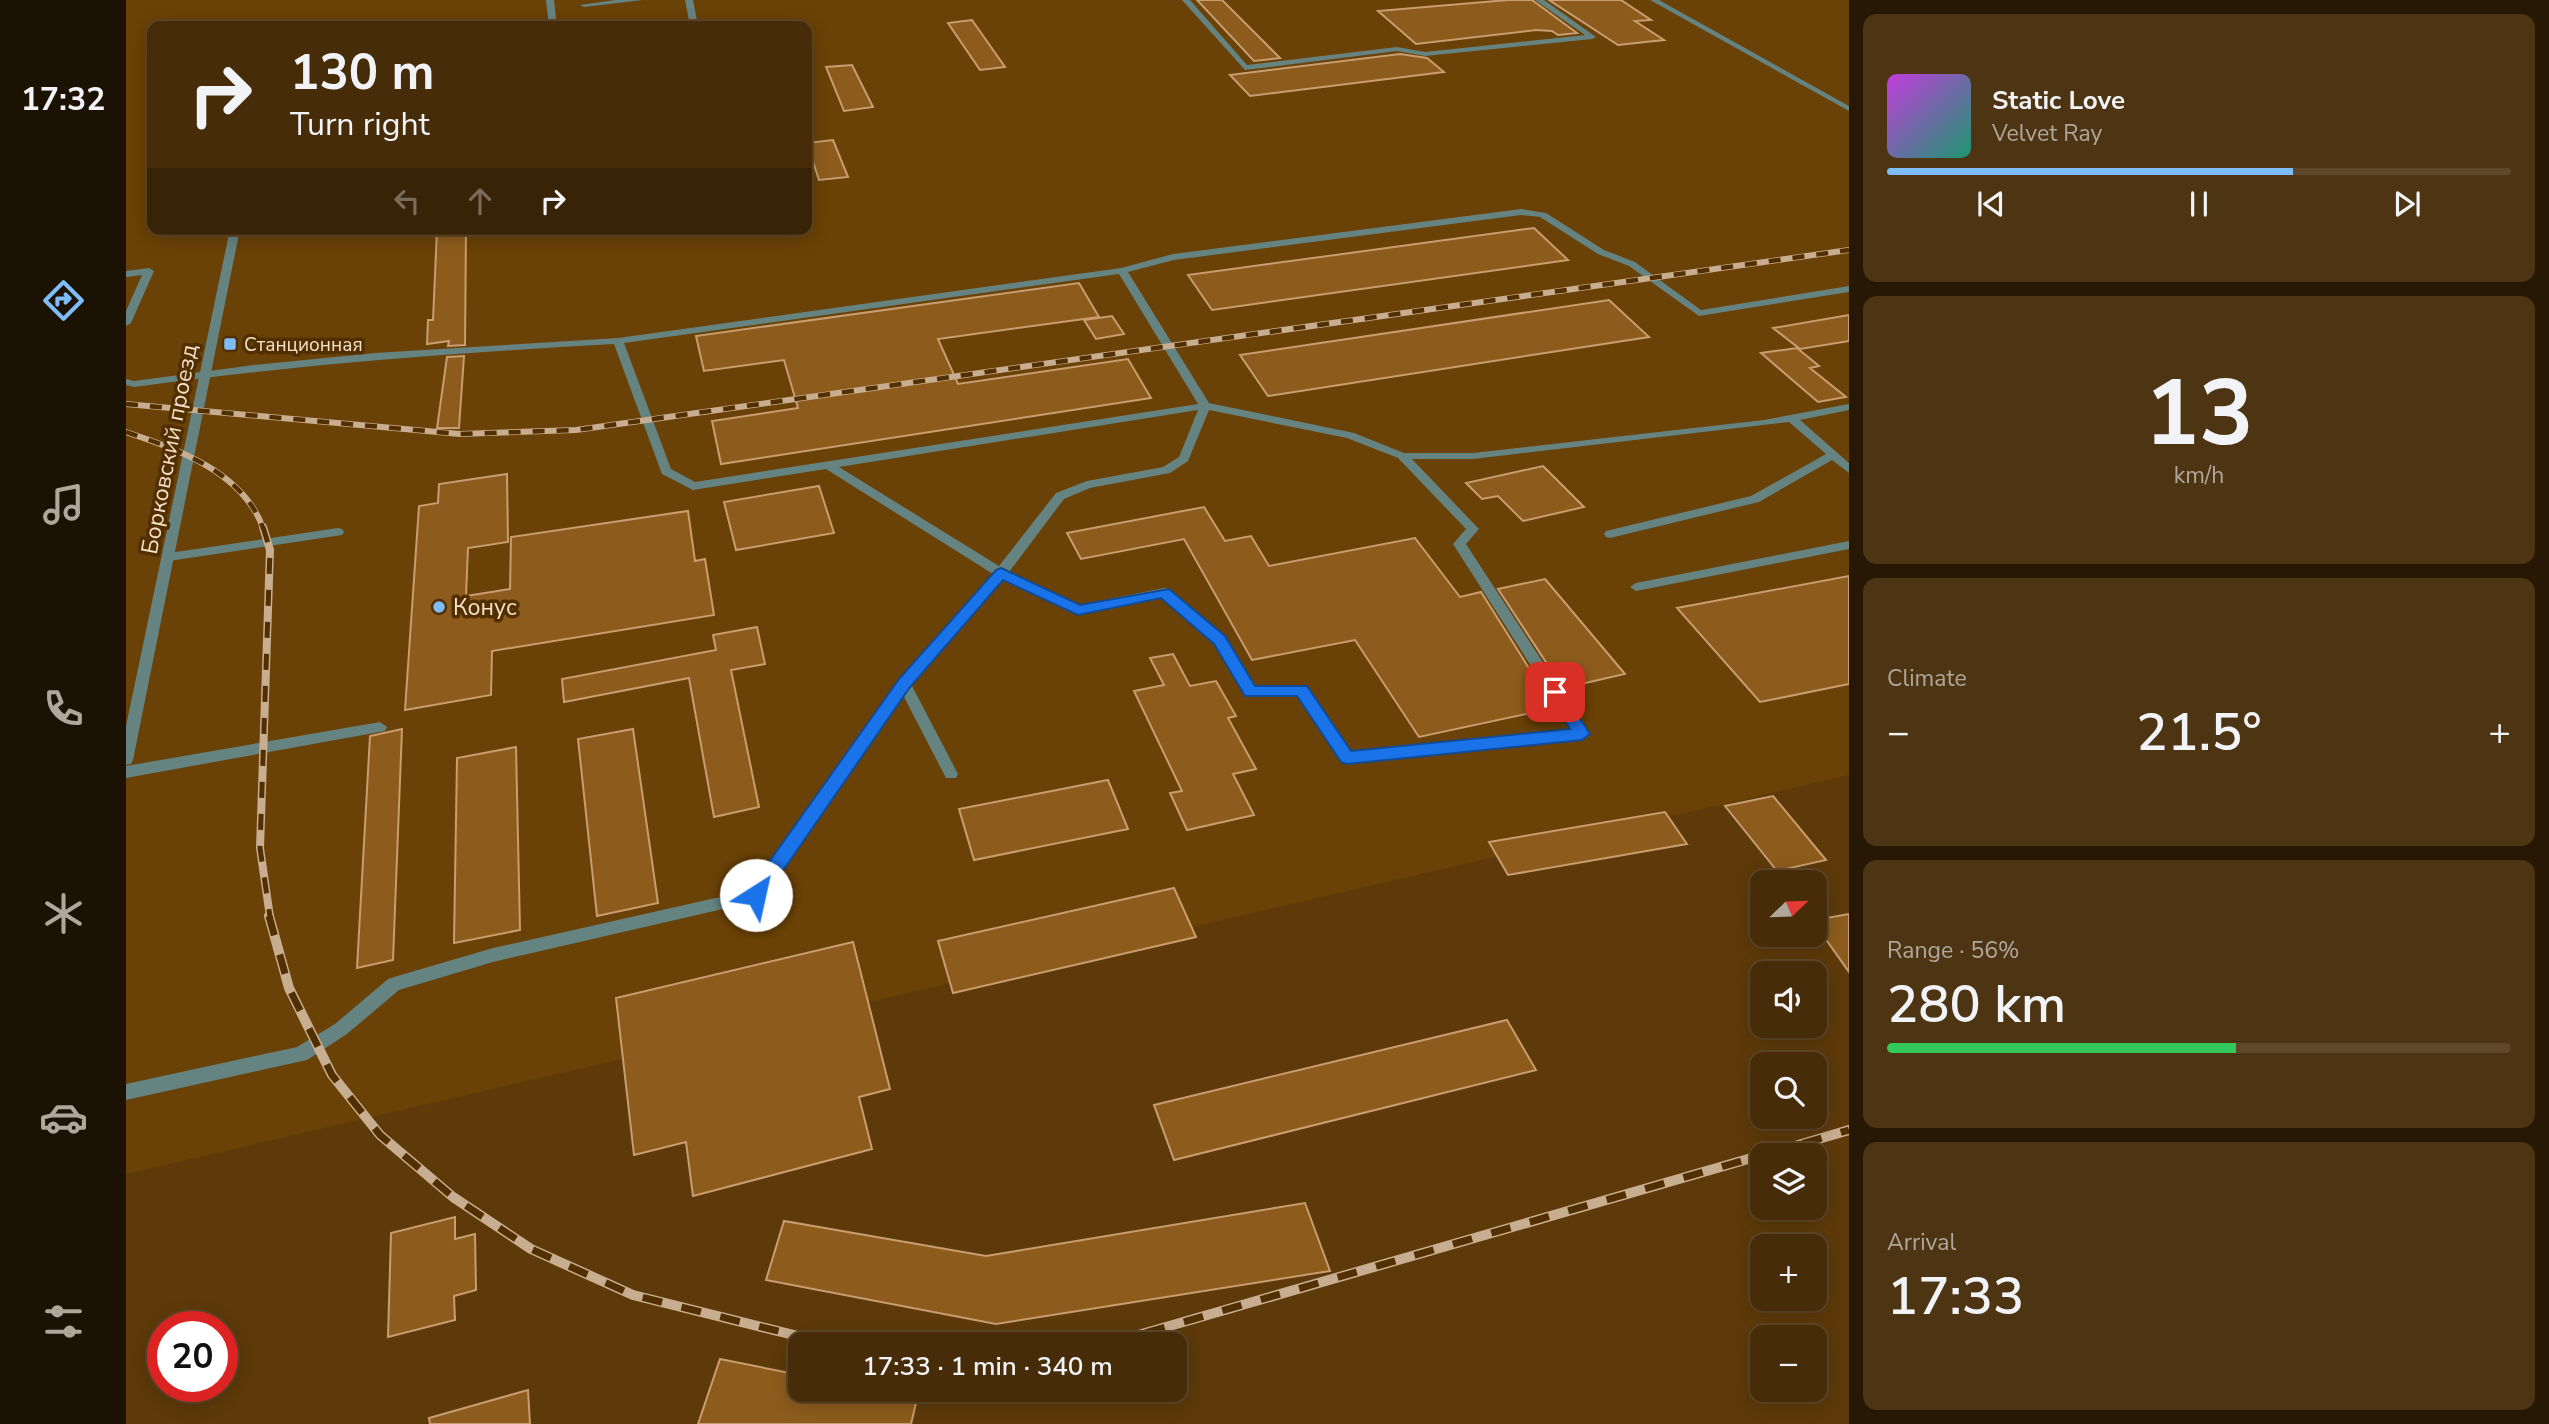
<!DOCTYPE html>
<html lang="en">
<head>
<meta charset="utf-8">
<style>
	body { margin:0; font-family:"Nunito Sans",sans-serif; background:#4d3412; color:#f1f3f6; height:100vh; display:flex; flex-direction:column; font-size:26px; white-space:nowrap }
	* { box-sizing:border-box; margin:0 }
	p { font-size:23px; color:#b0a79c }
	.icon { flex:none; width:38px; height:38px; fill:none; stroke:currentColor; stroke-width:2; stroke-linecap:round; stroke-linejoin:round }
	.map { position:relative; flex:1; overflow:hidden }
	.drawer { display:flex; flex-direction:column; gap:14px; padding:14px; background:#261804; width:700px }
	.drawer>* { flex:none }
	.banner { position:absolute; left:21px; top:21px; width:665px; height:214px; border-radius:14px; box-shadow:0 4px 18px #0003,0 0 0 2px #5e4829; background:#462c08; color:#f1f3f6; overflow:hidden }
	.needle { width:46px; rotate:67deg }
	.tools { position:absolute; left:1624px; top:870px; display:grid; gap:14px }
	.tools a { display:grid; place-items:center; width:77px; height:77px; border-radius:14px; background:#462c08; box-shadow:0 4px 18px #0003,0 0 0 2px #5e4829; font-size:35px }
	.speed { position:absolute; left:21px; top:1311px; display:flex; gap:14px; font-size:35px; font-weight:700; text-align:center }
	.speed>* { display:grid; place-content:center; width:91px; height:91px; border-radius:50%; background:#462c08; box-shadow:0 4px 18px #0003,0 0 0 2px #5e4829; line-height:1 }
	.speed .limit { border:10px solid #d22; background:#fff; color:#111 }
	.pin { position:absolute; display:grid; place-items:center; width:60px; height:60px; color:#fff; margin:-30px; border-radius:14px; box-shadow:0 4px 10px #0006 }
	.me { position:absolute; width:77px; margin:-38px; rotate:35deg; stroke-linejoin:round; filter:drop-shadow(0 0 5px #0008) }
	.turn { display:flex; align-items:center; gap:24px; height:147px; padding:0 28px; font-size:32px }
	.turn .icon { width:91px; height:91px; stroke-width:2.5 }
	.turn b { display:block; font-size:49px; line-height:60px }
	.lanes { display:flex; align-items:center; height:66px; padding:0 28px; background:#0003; justify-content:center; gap:35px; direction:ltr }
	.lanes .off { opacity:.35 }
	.big { font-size:52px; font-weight:600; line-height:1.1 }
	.drawer .tile { flex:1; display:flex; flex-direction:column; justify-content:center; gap:10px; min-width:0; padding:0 24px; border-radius:14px; background:#4d3412 }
	.drawer .dial { align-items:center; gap:0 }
	.dial b { font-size:91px; line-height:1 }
	.song { display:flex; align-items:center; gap:21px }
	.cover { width:84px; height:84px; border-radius:10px; background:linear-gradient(135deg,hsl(290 70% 55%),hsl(160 70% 35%)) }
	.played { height:7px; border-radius:4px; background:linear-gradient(90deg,#7ebdf9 65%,#5e4829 65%) }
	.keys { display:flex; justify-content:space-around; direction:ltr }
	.heat { display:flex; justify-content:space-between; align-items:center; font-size:38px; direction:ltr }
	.charge { height:10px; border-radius:5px; background:linear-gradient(90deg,#34c759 56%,#5e4829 0) }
	.trip { position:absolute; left:662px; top:1332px; width:399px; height:70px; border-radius:14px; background:#462c08; box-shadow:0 4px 18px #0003,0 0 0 2px #5e4829; font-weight:600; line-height:70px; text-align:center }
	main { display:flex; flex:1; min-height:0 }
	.dock { display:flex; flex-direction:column; width:126px; justify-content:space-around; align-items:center; background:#1c1203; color:#b0a79c }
	.dock .icon { width:49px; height:49px }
	.dock .active { color:#7ebdf9 }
	.dock b { font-size:32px; color:#f1f3f6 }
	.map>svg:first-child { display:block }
</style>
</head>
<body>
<main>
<nav class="dock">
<b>17:32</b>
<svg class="icon active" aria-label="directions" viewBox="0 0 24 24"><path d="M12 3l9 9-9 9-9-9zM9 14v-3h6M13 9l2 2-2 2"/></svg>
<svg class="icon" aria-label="music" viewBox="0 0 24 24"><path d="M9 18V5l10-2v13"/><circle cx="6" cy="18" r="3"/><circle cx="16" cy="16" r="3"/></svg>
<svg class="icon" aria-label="phone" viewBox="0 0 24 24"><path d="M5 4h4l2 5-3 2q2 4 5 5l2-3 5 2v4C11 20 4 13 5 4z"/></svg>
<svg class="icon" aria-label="climate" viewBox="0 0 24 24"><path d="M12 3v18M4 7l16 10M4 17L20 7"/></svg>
<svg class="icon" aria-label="car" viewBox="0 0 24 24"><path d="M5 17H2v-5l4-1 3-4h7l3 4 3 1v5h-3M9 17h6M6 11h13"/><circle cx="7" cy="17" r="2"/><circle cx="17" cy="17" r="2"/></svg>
<svg class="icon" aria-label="filters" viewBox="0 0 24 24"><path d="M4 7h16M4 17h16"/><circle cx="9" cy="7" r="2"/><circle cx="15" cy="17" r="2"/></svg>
</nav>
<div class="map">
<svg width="1723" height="1424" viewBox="0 0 1723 1424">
	<rect width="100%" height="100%" fill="#5e3a0a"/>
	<path fill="#6a4106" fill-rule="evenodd" d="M 0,0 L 1723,0 L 1723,775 L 0,1174 ZM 26,26 L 681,26 L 681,229 L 26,229 Z"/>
	<path fill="#8d5c1c" stroke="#c79d71" stroke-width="2" d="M 1071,0 L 1096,0 L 1154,58 L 1128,61 Z
		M 1382,0 L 1406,0 L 1451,33 L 1432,35 L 1426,31 L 1410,30 L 1290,44 L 1252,11 Z
		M 1423,0 L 1495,0 L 1525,20 L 1509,21 L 1538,40 L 1492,45 Z
		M 846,20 L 879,67 L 854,70 L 822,23 Z
		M 1274,54 L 1301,58 L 1318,72 L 1124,96 L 1104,75 Z
		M 726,65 L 747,107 L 718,111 L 700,67 Z
		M 707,140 L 722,177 L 693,180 L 681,143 Z
		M 1408,228 L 1442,260 L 1086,310 L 1062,275 Z
		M 311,229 L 340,229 L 339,345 L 322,346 L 323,341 L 301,344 L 302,320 L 307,320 Z
		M 953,283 L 973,317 L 812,339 L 832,384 L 1002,359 L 1025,398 L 595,464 L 586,421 L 672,408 L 658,360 L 578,371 L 570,336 Z
		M 1483,300 L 1523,337 L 1142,396 L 1114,355 Z
		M 1723,315 L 1723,341 L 1674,349 L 1647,328 Z
		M 986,316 L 998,334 L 970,339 L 958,320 Z
		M 1671,348 L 1693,366 L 1684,368 L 1720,397 L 1692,402 L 1635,353 Z
		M 338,356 L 333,428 L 311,428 L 321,357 Z
		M 1417,466 L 1458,507 L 1397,521 L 1372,496 L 1356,499 L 1340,483 Z
		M 381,474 L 382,542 L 342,548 L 340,596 L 384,589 L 385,537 L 562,511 L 569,561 L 579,559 L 588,615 L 366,651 L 365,695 L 279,710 L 293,506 L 312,503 L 313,484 Z
		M 693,486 L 708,533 L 610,550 L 598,502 Z
		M 1078,507 L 1099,541 L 1125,536 L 1143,566 L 1289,538 L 1334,597 L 1355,592 L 1418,692 L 1408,694 L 1419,710 L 1293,737 L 1229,640 L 1126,660 L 1058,539 L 955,559 L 941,533 Z
		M 1723,576 L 1723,684 L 1634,702 L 1551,608 Z
		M 1419,579 L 1499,674 L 1437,688 L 1372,589 Z
		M 631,627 L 639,664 L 605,670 L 633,807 L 588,817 L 563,678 L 438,702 L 436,679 L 590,650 L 587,635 Z
		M 1047,654 L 1064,686 L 1090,681 L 1110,716 L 1102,718 L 1130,769 L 1107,774 L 1128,815 L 1061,830 L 1044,793 L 1056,791 L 1008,691 L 1038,685 L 1024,658 Z
		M 276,729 L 267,960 L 231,968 L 244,736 Z
		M 507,729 L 532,903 L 471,916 L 452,739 Z
		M 390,747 L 394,930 L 328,943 L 331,758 Z
		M 982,780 L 1002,829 L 848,860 L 833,809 Z
		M 1647,796 L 1700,860 L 1651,871 L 1599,806 Z
		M 1539,812 L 1561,844 L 1382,875 L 1363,842 Z
		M 1048,888 L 1070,937 L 827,993 L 812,941 Z
		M 1723,914 L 1723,972 L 1689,924 L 1689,920 Z
		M 727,942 L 764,1089 L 733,1097 L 746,1149 L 567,1196 L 560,1142 L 508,1155 L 490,998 Z
		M 1381,1020 L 1410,1070 L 1048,1160 L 1028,1105 Z
		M 1179,1203 L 1204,1271 L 870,1324 L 640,1280 L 658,1221 L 860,1256 Z
		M 329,1217 L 329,1239 L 349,1234 L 350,1290 L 328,1296 L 329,1320 L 262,1337 L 265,1233 Z
		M 594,1359 L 674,1375 L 674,1390 L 744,1390 L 791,1399 L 785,1424 L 572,1424 Z
		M 402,1390 L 404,1424 L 304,1424 L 303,1418 Z"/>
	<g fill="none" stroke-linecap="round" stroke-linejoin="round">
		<path fill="#658380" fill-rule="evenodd" d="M 489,0 L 517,0 L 458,7 L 454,5 Z
			M 559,0 L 567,0 L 572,26 L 564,26 Z
			M 1056,0 L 1064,0 L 1121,65 L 1271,47 L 1299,52 L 1459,35 L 1409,0 L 1418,0 L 1470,37 L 1466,39 L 1299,56 L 1271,51 L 1119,70 Z
			M 1524,0 L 1533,0 L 1723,106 L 1723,111 Z
			M 1395,209 L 1420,213 L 1478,250 L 1509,262 L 1575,310 L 1723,286 L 1723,292 L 1573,316 L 1503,266 L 1472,254 L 1414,217 L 1395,215 L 1048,260 L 1002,272 L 1083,403 L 1228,433 L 1278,453 L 1347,453 L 1638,420 L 1723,404 L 1723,410 L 1674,420 L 1723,463 L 1723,473 L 1706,460 L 1633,502 L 1484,538 L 1480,537 L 1478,534 L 1480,531 L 1625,496 L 1700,454 L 1663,422 L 1347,459 L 1286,459 L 1353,529 L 1340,544 L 1461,730 L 1463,734 L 1461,738 L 1221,763 L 1216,762 L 1172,695 L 1120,696 L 1088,643 L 1035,597 L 952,614 L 877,579 L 785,684 L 832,774 L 830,778 L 820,778 L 777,695 L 636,900 L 367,962 L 273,990 L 221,1034 L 181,1060 L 0,1100 L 0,1084 L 171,1047 L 209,1024 L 262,979 L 268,977 L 367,948 L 625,890 L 773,680 L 867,574 L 700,469 L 567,490 L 536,474 L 488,344 C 327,353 167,365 8,387 L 0,385 L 0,379 L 8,381 L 128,365 L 249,353 L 492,338 L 995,268 L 1047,254 ZM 993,274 L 1072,404 L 569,482 L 545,469 L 498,343 ZM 1072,410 L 1053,457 L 1037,467 L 961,481 L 930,493 L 873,566 L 713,467 ZM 1083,410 L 1221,438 L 1272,458 L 1340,529 L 1327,544 L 1446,730 L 1225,752 L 1181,686 L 1129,687 L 1098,637 L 1043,589 L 1038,588 L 953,605 L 883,572 L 938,499 L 964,488 L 1044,473 L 1062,461 Z
			M 23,268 L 28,271 L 5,323 L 0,326 L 0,311 L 16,275 L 0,277 L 0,271 Z
			M 212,528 L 216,529 L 218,532 L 216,535 L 43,561 L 37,557 L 43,553 Z
			M 1723,541 L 1723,549 L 1510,591 L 1504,587 L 1510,583 Z
			M 254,722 L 261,727 L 259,731 L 0,778 L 0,766 Z"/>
		<path fill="#658380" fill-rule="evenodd" d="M 420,0 L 428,0 L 431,26 L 423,26 Z
			M 104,229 L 114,229 L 7,760 L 5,764 L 0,765 L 0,726 Z"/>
		<g stroke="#c8ae90" stroke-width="6">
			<path id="rail-far2" d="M 0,404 L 334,434 L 450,430 L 1723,250
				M 0,432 C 51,449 117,472 137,528"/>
		</g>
		<g stroke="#c8ae90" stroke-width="8">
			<path id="rail-far1" d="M 137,527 L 144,550 L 134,848 L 144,917"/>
		</g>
		<g stroke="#c8ae90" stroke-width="10">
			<path id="rail" d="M 143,916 L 163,988 L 206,1075 L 254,1135 L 327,1197 L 405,1249 L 507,1295 L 704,1344
				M 1638,1155 L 1723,1130
				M 981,1344 L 1636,1155"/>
		</g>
		<use href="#rail-far2" stroke="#522f00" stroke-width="4.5" stroke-dasharray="12" stroke-linecap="butt"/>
		<use href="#rail-far1" stroke="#522f00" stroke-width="5" stroke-dasharray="16" stroke-linecap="butt"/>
		<use href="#rail" stroke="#522f00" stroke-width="7" stroke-dasharray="20" stroke-linecap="butt"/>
	</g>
	<path fill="#1a73e8" stroke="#114b97" stroke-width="2" d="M 875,568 L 954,605 L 1043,589 L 1099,636 L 1129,686 L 1181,686 L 1225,751 L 1444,729 L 1421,692 L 1429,686 L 1434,688 L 1464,734 L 1456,740 L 1221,764 L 1215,762 L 1171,696 L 1119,696 L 1088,644 L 1035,598 L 952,615 L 877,580 L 784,687 L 636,901 L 623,901 L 621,895 L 623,890 L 773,679 L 870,570 Z"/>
	<g fill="#7ebdf9" stroke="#522f00" stroke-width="2.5">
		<rect x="97" y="337" width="14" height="14" rx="3.5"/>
		<circle cx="313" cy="607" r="7"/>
	</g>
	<g text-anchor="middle" stroke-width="7" stroke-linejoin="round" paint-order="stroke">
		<g font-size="19" fill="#f7e1ca" stroke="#522f00" text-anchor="start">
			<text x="118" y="351">Станционная</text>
		</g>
		<g font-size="23" fill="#f7e1ca" stroke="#522f00">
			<text transform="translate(43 449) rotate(-79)" y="8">Борковский проезд</text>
		</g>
		<g font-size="23" fill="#f7e1ca" stroke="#522f00" text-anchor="start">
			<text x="327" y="615">Конус</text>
		</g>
	</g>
</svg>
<div class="tools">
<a><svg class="needle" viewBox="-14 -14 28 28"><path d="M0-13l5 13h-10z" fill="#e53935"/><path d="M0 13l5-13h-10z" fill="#b0a79c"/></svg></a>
<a><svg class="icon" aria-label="sound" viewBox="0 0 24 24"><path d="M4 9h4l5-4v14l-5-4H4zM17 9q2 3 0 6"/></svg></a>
<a><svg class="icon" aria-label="search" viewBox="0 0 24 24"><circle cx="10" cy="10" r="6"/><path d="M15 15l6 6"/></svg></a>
<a><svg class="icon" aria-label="layers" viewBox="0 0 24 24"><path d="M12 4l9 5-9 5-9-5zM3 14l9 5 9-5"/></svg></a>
<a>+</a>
<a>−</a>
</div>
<div class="speed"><div class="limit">20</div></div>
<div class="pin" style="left:1429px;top:692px;background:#d93025"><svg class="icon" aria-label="arrive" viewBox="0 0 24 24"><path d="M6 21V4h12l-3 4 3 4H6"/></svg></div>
<svg class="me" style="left:630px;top:895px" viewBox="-20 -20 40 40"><circle r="19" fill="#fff"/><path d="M0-13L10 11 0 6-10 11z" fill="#1a73e8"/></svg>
<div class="trip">17:33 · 1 min · 340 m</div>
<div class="banner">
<div class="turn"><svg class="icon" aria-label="right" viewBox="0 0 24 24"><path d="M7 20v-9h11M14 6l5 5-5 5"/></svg><div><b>130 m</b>Turn right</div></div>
<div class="lanes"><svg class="icon off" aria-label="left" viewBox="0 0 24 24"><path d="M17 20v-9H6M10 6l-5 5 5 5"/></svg><svg class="icon off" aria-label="ahead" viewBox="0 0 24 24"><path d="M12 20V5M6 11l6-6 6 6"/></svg><svg class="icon" aria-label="right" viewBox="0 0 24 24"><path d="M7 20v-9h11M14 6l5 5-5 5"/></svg></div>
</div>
</div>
<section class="drawer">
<div class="tile">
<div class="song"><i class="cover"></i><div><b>Static Love</b><p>Velvet Ray</p></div></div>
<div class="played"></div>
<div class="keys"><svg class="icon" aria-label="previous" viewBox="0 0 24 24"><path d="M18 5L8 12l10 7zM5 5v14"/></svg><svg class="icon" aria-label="pause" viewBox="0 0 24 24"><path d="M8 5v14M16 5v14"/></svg><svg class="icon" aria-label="next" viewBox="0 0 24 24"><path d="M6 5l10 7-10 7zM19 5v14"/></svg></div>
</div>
<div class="tile dial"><b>13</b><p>km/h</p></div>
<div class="tile"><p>Climate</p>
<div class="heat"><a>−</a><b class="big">21.5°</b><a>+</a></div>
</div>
<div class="tile"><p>Range · 56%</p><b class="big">280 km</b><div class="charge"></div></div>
<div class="tile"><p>Arrival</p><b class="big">17:33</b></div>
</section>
</main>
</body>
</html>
